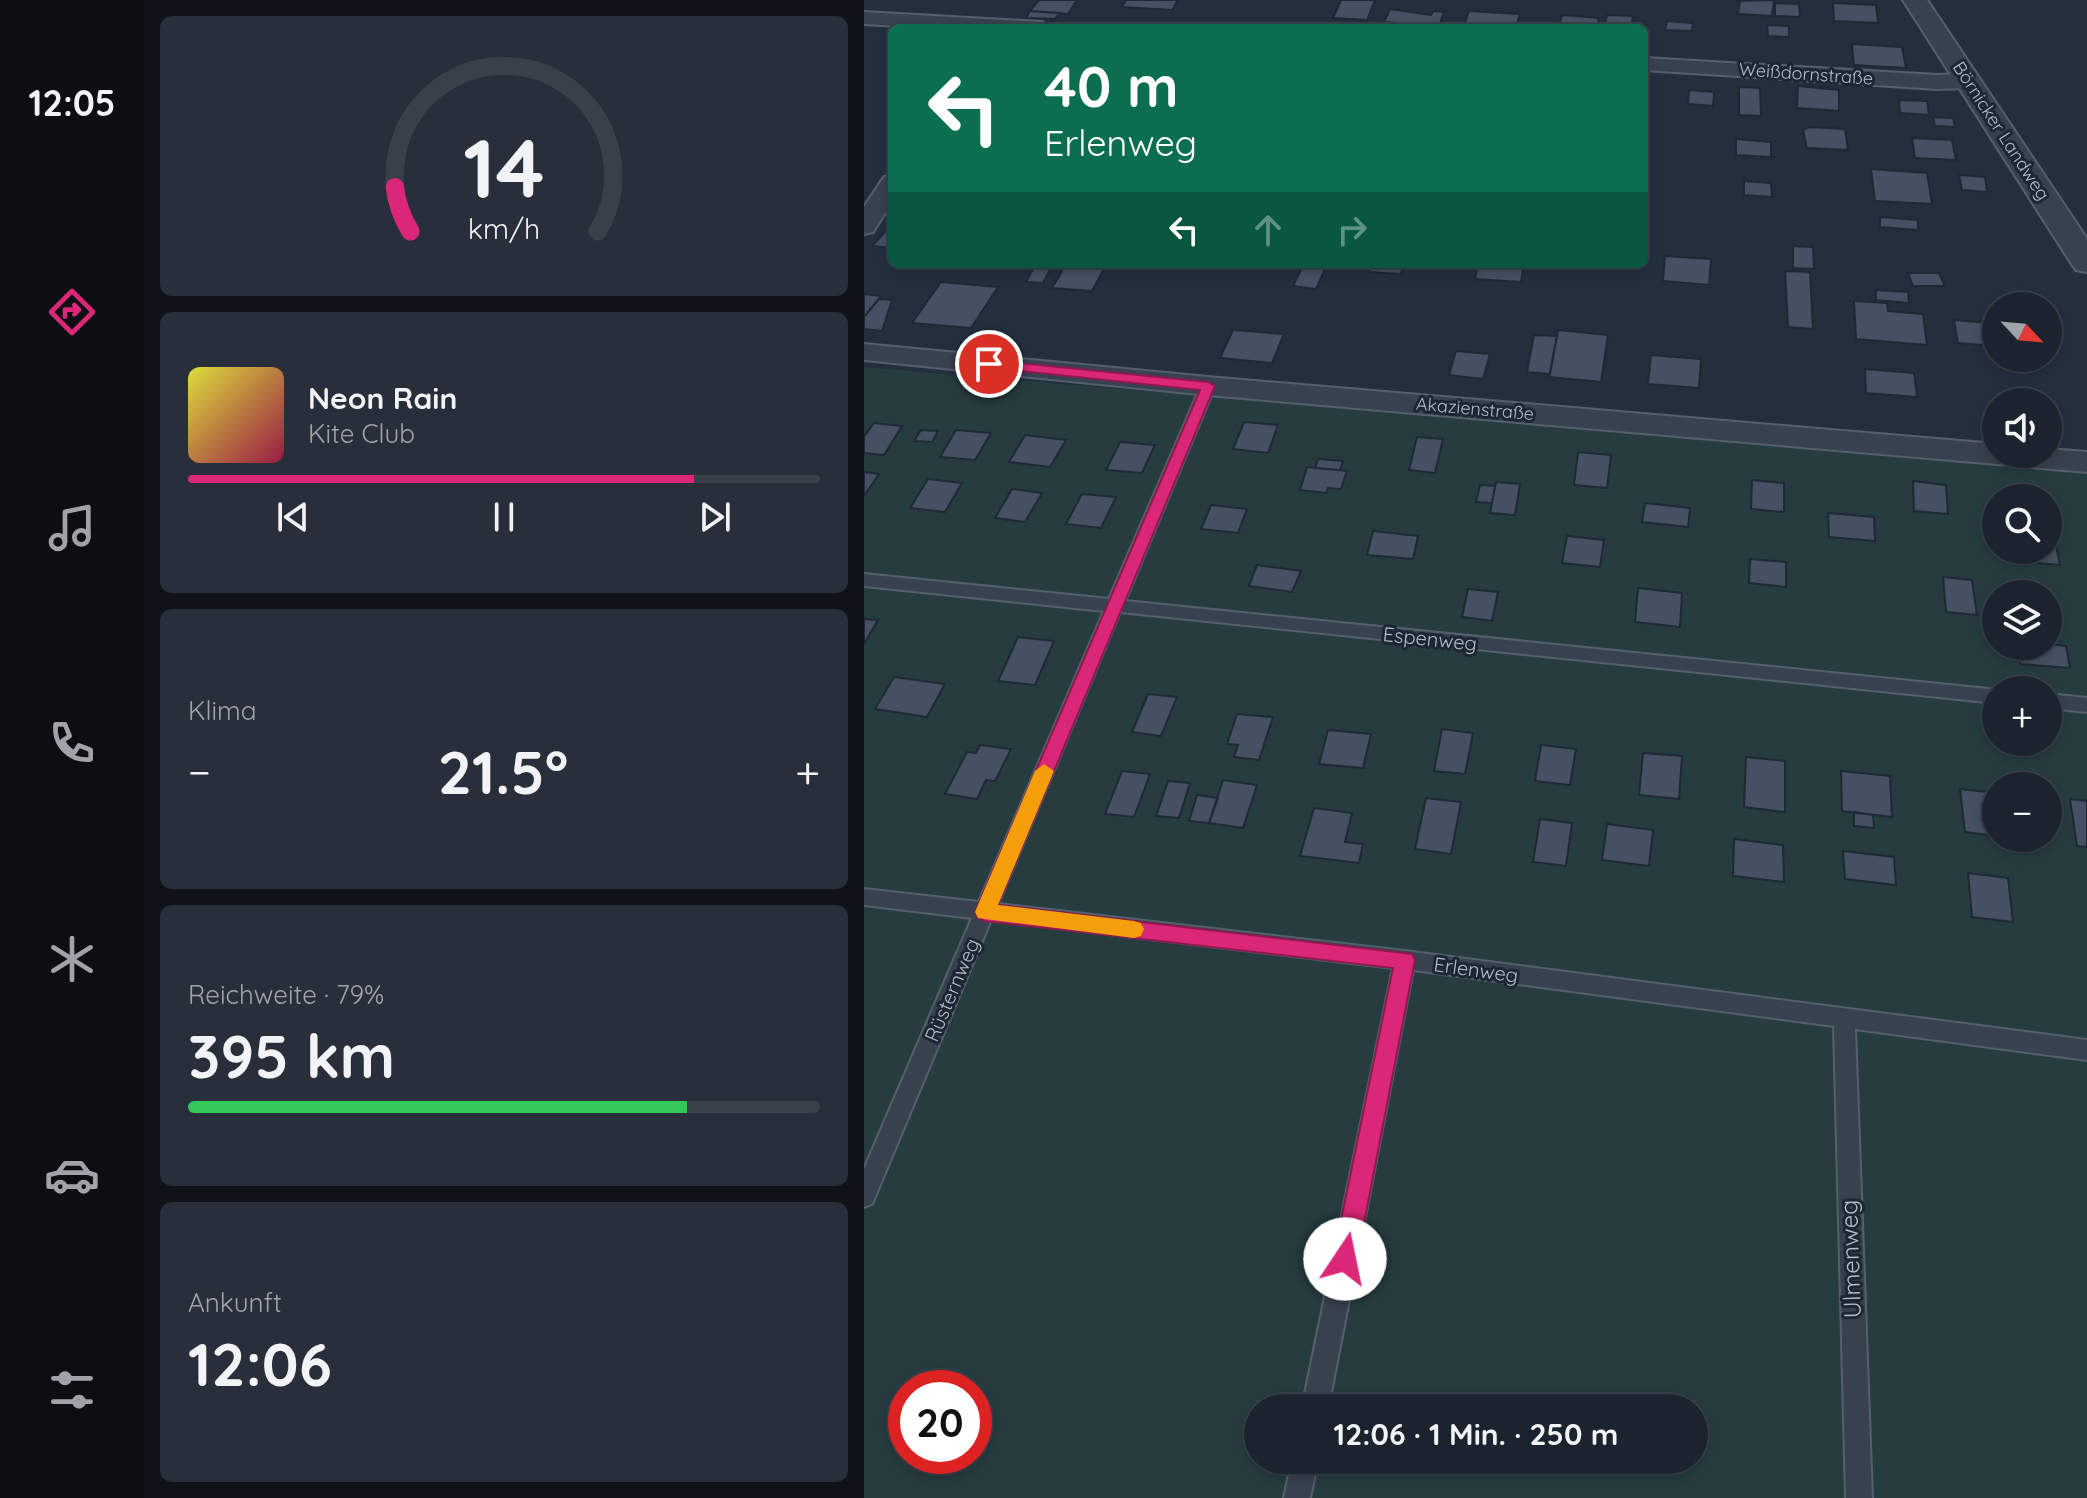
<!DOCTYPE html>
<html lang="de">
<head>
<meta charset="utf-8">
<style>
	body { margin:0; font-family:Quicksand,sans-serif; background:#282f3a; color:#f1f3f6; height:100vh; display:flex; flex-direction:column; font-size:30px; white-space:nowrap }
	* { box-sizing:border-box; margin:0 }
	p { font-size:26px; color:#a0a4aa }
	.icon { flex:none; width:44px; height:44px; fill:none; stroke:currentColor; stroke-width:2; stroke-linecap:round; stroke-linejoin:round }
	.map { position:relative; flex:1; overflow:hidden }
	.side { display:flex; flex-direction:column; gap:16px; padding:16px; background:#0f1319; width:720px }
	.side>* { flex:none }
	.top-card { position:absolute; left:24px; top:24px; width:760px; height:244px; border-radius:12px; box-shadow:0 4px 12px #0003,0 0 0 2px #39404a; background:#0b6e4f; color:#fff; overflow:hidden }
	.needle { width:52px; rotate:116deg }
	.buttons { position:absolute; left:1118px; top:292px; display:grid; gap:16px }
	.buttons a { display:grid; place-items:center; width:80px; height:80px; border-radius:50%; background:#1b232e; box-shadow:0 4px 12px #0003,0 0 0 2px #39404a; font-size:40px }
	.speed { position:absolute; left:24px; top:1370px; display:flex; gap:16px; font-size:40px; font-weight:700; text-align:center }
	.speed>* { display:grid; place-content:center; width:104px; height:104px; border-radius:50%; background:#1b232e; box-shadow:0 4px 12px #0003,0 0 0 2px #39404a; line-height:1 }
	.speed .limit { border:12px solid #d22; background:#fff; color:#111 }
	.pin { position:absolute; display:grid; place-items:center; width:68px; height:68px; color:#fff; margin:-34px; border:4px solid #fff; border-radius:50%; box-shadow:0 2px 8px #0007 }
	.me { position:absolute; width:88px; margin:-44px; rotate:11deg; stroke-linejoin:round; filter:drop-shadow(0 0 6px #0008) }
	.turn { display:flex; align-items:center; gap:28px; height:168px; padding:0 24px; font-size:36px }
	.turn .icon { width:104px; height:104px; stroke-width:2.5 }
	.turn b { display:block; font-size:56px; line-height:68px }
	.lanes { display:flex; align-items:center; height:76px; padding:0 24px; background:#0003; justify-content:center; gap:40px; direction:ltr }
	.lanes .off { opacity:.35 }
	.big { font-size:60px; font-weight:700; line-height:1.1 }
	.side .tile { flex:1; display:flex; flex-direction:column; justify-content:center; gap:12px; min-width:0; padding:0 28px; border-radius:12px; background:#282f3a }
	.side .dial { align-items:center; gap:0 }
	.dial svg { height:208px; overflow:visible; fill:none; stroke:#39404a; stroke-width:7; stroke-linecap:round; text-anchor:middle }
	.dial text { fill:#f1f3f6; stroke:none }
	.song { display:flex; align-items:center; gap:24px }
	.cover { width:96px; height:96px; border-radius:12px; background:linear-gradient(135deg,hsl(60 70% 55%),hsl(340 70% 35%)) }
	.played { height:8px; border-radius:4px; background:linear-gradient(90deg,#db2777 80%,#39404a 80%) }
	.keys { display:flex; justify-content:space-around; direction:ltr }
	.heat { display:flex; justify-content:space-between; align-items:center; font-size:44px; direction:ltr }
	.charge { height:12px; border-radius:6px; background:linear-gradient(90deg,#34c759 79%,#39404a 0) }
	.trip { position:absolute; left:380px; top:1394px; width:464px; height:80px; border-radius:40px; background:#1b232e; box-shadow:0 4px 12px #0003,0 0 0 2px #39404a; font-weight:700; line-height:80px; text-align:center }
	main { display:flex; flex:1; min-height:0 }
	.tabs { display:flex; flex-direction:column; width:144px; justify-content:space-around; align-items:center; background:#0b0e12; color:#a0a4aa }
	.tabs .icon { width:56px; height:56px }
	.tabs .current { color:#db2777 }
	.tabs b { font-size:36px; color:#f1f3f6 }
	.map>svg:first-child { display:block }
</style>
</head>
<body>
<main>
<nav class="tabs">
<b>12:05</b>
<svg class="icon current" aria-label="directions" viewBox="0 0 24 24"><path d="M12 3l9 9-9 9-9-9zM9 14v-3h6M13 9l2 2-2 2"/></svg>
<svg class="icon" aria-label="music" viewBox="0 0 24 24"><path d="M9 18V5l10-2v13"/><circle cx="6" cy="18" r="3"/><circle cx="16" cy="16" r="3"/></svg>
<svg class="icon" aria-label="phone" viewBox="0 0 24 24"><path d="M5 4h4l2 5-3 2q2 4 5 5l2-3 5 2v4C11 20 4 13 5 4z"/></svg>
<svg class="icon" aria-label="climate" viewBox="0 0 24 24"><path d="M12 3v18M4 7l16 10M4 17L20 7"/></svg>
<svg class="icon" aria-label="car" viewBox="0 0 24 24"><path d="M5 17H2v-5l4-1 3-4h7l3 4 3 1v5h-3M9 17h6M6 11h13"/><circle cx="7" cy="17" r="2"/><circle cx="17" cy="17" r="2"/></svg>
<svg class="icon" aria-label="filters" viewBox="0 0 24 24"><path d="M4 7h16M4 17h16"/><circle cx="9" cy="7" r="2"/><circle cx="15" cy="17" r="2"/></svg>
</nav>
<section class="side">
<div class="tile dial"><svg viewBox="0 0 100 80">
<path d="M14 69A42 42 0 1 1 86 69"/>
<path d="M14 69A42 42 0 0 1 8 52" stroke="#db2777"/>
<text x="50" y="56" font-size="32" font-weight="700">14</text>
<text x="50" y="72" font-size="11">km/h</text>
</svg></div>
<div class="tile">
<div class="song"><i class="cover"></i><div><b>Neon Rain</b><p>Kite Club</p></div></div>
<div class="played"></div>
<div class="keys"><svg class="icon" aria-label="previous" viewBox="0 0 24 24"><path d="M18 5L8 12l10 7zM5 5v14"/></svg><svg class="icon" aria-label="pause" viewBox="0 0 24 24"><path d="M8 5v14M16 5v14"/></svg><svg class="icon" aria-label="next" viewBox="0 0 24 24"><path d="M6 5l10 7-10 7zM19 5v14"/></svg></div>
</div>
<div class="tile"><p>Klima</p>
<div class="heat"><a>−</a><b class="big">21.5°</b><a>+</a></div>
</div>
<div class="tile"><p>Reichweite · 79%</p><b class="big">395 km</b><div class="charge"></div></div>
<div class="tile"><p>Ankunft</p><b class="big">12:06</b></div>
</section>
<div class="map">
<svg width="1223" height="1498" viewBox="0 0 1223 1498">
	<rect width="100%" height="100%" fill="#242f3e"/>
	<path fill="#263c3f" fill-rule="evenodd" d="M 0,367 L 1223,472 L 1223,1498 L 0,1498 ZM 1132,498 L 1184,498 L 1184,550 L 1132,550 ZM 1132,594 L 1184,594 L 1184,646 L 1132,646 ZM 1132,690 L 1184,690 L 1184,742 L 1132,742 ZM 1132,786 L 1184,786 L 1184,838 L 1132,838 ZM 42,1388 L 110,1388 L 110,1456 L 42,1456 ZM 394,1408 L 830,1408 L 830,1460 L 394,1460 Z"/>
	<path fill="#455162" stroke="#1f2835" stroke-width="2" d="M 175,0 L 213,0 L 204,14 L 166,11 Z
		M 262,0 L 314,0 L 308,10 L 258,7 Z
		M 477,0 L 511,0 L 503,20 L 469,18 Z
		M 910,0 L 908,16 L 874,14 L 876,1 L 871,1 Z
		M 911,3 L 935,4 L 936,17 L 911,16 Z
		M 969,3 L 1012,5 L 1014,23 L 970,21 Z
		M 526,9 L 567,15 L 569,11 L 580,12 L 575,26 L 520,22 Z
		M 166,11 L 195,13 L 191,19 L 162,18 Z
		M 605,11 L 656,14 L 652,28 L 599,28 Z
		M 698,15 L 735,18 L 733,28 L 694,28 Z
		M 743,15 L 769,16 L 767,28 L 740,27 Z
		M 803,21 L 829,23 L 828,31 L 801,30 Z
		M 903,25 L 925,26 L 925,37 L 904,36 Z
		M 988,44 L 1038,47 L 1042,68 L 990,65 Z
		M 934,86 L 975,90 L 975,111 L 933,108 Z
		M 875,87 L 896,88 L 897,116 L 875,115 Z
		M 825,90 L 850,92 L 849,106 L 824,104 Z
		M 1035,100 L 1063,101 L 1065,115 L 1036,113 Z
		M 1069,117 L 1089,118 L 1091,127 L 1071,126 Z
		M 945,127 L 981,129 L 984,150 L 943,148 L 939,130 Z
		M 1048,138 L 1088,140 L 1092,160 L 1051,158 Z
		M 872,139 L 907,142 L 907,157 L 872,155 Z
		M 1007,169 L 1063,173 L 1068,204 L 1011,201 Z
		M 1095,175 L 1121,177 L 1123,192 L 1098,190 Z
		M 880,181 L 907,183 L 908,197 L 880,195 Z
		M 1016,217 L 1054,220 L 1054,230 L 1016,227 Z
		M 21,232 L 28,232 L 28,248 L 8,246 Z
		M 929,246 L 949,247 L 950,269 L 929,268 Z
		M 801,256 L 847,259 L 845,285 L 799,281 Z
		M 496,264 L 539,264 L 537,274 L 505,272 L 506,269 L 494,268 Z
		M 614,264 L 660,264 L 657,282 L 611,279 Z
		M 171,265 L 188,266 L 179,283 L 162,282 Z
		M 439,265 L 462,267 L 452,289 L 429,286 Z
		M 201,266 L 240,269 L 228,291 L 188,288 Z
		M 921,271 L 946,272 L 949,329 L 924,327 Z
		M 1044,273 L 1075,273 L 1081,286 L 1049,286 Z
		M 77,282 L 134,287 L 107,328 L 48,323 Z
		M 1012,290 L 1044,292 L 1045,303 L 1012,300 Z
		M 0,294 L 17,296 L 0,317 Z
		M 15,299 L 28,300 L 18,331 L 0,329 L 0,317 Z
		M 990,301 L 1023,303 L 1024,311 L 1059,314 L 1063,345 L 992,339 Z
		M 1090,320 L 1126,323 L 1130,346 L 1094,343 Z
		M 369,330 L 420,334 L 408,363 L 356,358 Z
		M 694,330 L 744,335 L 737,382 L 685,377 Z
		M 670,335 L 693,336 L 686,374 L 663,372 Z
		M 592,351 L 626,354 L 619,379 L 585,375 Z
		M 787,355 L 837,359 L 835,388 L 784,384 Z
		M 1001,369 L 1050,373 L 1053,397 L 1002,393 Z
		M 380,422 L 414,425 L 404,453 L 369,449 Z
		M 10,423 L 38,426 L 20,455 L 0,453 L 0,437 Z
		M 57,430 L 74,431 L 68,442 L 50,441 Z
		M 92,430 L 127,433 L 111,460 L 76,457 Z
		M 161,435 L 202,440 L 186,467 L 145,462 Z
		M 553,437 L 579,439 L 571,473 L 545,470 Z
		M 256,442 L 291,445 L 278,473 L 242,470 Z
		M 714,452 L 747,455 L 743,488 L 710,485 Z
		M 454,459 L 479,461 L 476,470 L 451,468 Z
		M 443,467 L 483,471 L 477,489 L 464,488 L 462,493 L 436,490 Z
		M 0,472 L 15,474 L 0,496 Z
		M 64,479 L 98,483 L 81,512 L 46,508 Z
		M 888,480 L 920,483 L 920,512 L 887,509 Z
		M 1049,481 L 1082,485 L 1084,514 L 1050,511 Z
		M 632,482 L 656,484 L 651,515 L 626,513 Z
		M 616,485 L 631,486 L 628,503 L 612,502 Z
		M 148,489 L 178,493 L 161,522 L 131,518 Z
		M 218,494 L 252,497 L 237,528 L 202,524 Z
		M 781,503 L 826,508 L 824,527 L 778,522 Z
		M 347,505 L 383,509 L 374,533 L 337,529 Z
		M 964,513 L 1010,517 L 1011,541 L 965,537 Z
		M 509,531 L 554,536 L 549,559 L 503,555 Z
		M 703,536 L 740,540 L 736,567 L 698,563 Z
		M 1184,539 L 1191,540 L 1196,565 L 1161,562 L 1159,550 L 1184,550 Z
		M 886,559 L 922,562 L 922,587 L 885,583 Z
		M 393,565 L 437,571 L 428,592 L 385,586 Z
		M 1079,577 L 1108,580 L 1113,615 L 1082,612 Z
		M 774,588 L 818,593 L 816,627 L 771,622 Z
		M 604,589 L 634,592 L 628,621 L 598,617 Z
		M 0,619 L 14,620 L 0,644 Z
		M 154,637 L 190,641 L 171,685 L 134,681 Z
		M 1184,644 L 1202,646 L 1206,668 L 1156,664 L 1154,646 Z
		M 30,677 L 81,684 L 63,717 L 11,709 Z
		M 284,694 L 313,697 L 297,736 L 268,732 Z
		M 373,714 L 409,717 L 395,760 L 370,757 L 374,745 L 363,744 Z
		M 578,729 L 609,733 L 601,774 L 570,771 Z
		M 464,730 L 507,734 L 499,768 L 455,764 Z
		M 116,745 L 147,749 L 131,781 L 122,780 L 113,799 L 81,794 L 103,752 L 112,753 Z
		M 677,745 L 712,749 L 706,785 L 671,781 Z
		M 779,753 L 818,756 L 815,799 L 775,795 Z
		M 882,757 L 921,761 L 921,812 L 880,807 Z
		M 258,771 L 286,774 L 270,817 L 241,814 Z
		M 977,771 L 1026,776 L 1028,817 L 978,811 Z
		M 359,780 L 393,785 L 379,828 L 345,823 Z
		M 304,781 L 326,783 L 315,818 L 292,816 Z
		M 1096,789 L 1132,793 L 1132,836 L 1101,832 Z
		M 333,795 L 354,798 L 345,823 L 325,821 Z
		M 562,798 L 597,802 L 587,854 L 551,849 Z
		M 1206,799 L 1223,801 L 1223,847 L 1213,846 Z
		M 450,808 L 488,813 L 481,842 L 499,844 L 495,863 L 436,856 Z
		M 990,812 L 1009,815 L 1010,828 L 990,826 Z
		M 676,819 L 708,823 L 702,866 L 669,862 Z
		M 743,824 L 789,830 L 785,866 L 738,860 Z
		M 870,839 L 919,845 L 920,882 L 869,876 Z
		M 979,851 L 1030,857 L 1032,885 L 981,879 Z
		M 1104,873 L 1144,878 L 1149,922 L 1108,917 Z"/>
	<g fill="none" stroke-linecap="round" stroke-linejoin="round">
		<g stroke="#565f6c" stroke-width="4">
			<path id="service" d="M 344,382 L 351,386 L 261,601 L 1134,690 L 1132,703 L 256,612 L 134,904 L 541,951 L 1223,1040 L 1223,1060 L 991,1029 L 1008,1498 L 982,1498 L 970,1026 L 549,970 L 464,1408 L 438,1408 L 529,968 L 127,920 L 8,1204 L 0,1207 L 0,1169 L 108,918 L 0,905 L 0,889 L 115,902 L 240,611 L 0,586 L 0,574 L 245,599 L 337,386 Z
				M 1184,694 L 1223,698 L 1223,712 L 1184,708 Z
				M 428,1460 L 454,1460 L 446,1498 L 420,1498 Z"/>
		</g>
		<g stroke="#565f6c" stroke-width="4">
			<path id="minor" d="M 0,12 L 178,22 L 188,28 L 68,28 L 0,24 Z
				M 780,58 L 1073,75 L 1104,74 L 1115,81 L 1104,88 L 1073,89 L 780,70 Z
				M 28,175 L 28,202 L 9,232 L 0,234 L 0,207 L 20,177 Z
				M 0,344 L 344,377 L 1132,444 L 1132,454 L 1184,454 L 1184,449 L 1223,452 L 1223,472 L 344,395 L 0,360 Z"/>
		</g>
		<g stroke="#565f6c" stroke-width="4">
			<path id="tertiary" d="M 1039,0 L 1063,0 L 1223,239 L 1223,272 L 1212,270 L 1207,263 Z"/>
		</g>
		<use href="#service" fill="#38414e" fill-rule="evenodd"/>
		<use href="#minor" fill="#38414e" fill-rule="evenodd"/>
		<use href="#tertiary" fill="#38414e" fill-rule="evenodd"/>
	</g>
	<path fill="#db2777" stroke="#8e194d" stroke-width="2" d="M 125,360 L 344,382 L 351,386 L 134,905 L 548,954 L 551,960 L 493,1259 L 489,1267 L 481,1271 L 473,1267 L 469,1259 L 529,968 L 121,921 L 114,918 L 111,912 L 336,390 L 120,367 L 118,364 Z"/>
	<path fill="#f59e0b" d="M 180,764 L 190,771 L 134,905 L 270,921 L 277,923 L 280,929 L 277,936 L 270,938 L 114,918 L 111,912 L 171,771 Z"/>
	<g text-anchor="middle" stroke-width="6" stroke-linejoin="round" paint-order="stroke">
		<g font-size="18" fill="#b4bcc9" stroke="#1d2633">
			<text transform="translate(942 74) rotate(4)" y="6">Weißdornstraße</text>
			<text transform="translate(1137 131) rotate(57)" y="6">Börnicker Landweg</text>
			<text transform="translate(611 409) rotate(5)" y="6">Akazienstraße</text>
		</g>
		<g font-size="20" fill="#b4bcc9" stroke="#1d2633">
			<text transform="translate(566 639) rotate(6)" y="7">Espenweg</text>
			<text transform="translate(612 970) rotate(8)" y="7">Erlenweg</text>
			<text transform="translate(88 990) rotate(-67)" y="7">Rüsternweg</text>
		</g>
		<g font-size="24" fill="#b4bcc9" stroke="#1d2633">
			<text transform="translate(987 1259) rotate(-92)" y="8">Ulmenweg</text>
		</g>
	</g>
</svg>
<div class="buttons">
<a><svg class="needle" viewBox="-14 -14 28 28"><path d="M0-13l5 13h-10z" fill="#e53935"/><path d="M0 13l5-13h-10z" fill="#a0a4aa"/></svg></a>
<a><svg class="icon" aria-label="sound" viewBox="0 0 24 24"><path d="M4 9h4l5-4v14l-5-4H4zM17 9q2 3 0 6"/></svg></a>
<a><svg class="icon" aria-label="search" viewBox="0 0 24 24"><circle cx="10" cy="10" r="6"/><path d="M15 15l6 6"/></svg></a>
<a><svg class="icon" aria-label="layers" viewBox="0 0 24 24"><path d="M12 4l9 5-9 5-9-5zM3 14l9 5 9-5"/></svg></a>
<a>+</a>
<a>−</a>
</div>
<div class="speed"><div class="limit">20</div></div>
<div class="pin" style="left:125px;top:364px;background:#d93025"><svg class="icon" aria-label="arrive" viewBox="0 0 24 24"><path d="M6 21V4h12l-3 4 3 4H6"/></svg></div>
<svg class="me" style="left:481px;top:1259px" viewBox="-20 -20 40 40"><circle r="19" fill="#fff"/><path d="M0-13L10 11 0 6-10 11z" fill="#db2777"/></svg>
<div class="trip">12:06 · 1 Min. · 250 m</div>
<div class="top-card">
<div class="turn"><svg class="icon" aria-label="left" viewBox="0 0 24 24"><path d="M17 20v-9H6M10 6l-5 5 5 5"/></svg><div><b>40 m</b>Erlenweg</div></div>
<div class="lanes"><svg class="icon" aria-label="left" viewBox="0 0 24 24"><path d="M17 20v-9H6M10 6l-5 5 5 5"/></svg><svg class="icon off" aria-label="ahead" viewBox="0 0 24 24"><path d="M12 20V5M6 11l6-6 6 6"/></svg><svg class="icon off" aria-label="right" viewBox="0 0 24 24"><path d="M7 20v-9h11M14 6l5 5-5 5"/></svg></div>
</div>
</div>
</main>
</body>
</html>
